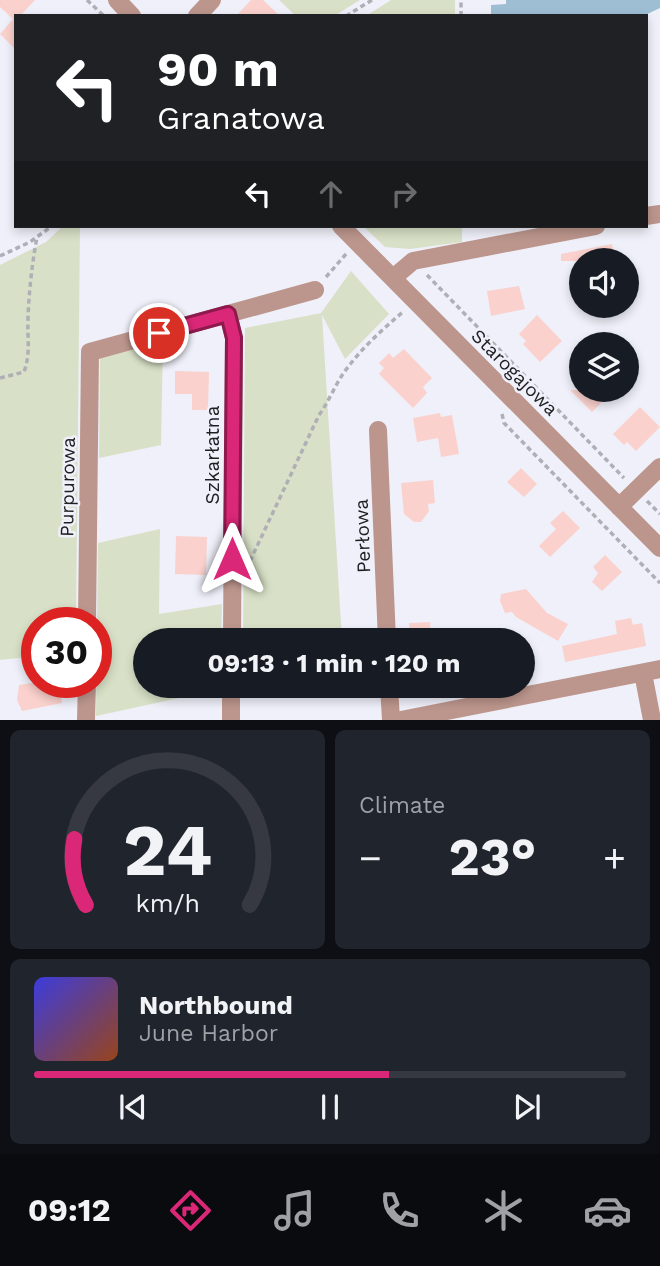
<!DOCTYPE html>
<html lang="en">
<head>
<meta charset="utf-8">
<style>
	body { margin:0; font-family:"Work Sans",sans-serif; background:#20242c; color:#f1f3f6; height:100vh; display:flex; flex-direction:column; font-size:26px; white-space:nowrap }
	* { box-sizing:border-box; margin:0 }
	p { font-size:23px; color:#9ea1a6 }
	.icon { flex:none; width:38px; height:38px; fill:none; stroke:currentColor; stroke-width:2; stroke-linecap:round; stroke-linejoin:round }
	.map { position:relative; height:720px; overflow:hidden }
	.side { display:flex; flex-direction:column; gap:10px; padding:10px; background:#0d0f14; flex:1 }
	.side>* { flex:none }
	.banner { position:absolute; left:14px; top:14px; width:634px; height:214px; border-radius:0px; box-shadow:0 4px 10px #0003; background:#202124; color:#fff; overflow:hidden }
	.fabs { position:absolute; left:569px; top:248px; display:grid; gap:14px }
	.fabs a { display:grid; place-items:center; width:70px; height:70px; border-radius:50%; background:#171b24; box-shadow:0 4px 10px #0003; font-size:35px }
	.speed { position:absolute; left:21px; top:607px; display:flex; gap:14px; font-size:35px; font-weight:700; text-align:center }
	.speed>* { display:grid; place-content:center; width:91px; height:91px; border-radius:50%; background:#171b24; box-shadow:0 4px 10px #0003; line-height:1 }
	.speed .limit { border:10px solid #d22; background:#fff; color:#111 }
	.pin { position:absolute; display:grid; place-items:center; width:60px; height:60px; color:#fff; margin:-30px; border:4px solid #fff; border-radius:50%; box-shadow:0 2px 7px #0007 }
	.me { position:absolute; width:77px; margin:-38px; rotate:0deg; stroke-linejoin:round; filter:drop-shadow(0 0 5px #0008) }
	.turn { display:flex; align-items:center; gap:24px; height:147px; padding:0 28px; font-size:32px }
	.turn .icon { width:91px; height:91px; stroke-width:2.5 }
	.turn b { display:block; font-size:49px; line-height:60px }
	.lanes { display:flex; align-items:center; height:66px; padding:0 28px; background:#0003; justify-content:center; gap:35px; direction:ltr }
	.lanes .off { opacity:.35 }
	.big { font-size:52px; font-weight:700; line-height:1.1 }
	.side .card { flex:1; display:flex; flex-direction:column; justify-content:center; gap:10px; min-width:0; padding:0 24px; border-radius:10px; background:#20242c }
	.side .dial { align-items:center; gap:0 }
	.dial svg { height:182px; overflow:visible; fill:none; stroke:#363941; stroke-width:7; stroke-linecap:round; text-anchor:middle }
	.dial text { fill:#f1f3f6; stroke:none }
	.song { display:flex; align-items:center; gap:21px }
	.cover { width:84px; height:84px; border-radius:10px; background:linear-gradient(135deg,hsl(240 70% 55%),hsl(20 70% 35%)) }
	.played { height:7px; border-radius:4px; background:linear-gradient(90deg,#db2777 60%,#363941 60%) }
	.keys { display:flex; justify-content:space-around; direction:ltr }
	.heat { display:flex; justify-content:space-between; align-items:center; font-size:38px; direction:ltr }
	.side .tiles { flex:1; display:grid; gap:10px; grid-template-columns:1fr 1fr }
	.card:last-child { grid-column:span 2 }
	.trip { position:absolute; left:133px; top:628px; width:402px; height:70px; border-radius:35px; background:#171b24; box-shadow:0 4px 10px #0003; font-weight:700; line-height:70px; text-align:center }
	.menu { display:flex; height:112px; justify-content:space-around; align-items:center; background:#090b0e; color:#9ea1a6 }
	.menu .icon { width:49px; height:49px }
	.menu .active { color:#db2777 }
	.menu b { font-size:32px; color:#f1f3f6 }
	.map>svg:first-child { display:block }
</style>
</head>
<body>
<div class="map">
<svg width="660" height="720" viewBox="0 0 660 720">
	<rect width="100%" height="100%" fill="#eff0f9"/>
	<path fill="#d8e1c7" d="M 279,0 L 360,0 L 334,16 L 296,16 Z
		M 391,0 L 455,0 L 455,16 L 366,16 Z
		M 63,226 L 80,226 L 76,623 L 37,623 L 37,656 L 0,660 L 0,265 L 46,242 Z
		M 363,226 L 462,226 L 462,242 L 410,249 L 385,247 Z
		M 351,271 L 389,314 L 345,359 L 322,315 L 342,640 L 243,640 L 245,328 L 321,313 Z
		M 163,339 L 161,445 L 99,458 L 100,358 Z
		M 160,529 L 159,614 L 222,604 L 221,640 L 145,640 L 145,686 L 221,686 L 221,689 L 96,716 L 98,543 Z"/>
	<path fill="#9dbed3" d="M 506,0 L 660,0 L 660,8 L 643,16 L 491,16 L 491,5 L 506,4 Z"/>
	<path fill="#fad1cd" d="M 0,0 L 35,0 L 20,16 L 16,16 L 16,50 L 0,34 L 13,19 L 0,7 Z
		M 251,0 L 263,0 L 280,16 L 236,16 Z
		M 612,244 L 615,261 L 561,261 L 561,254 Z
		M 519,286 L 525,309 L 491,316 L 487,291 Z
		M 537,315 L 562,341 L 540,362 L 523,344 L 526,341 L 519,334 Z
		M 404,349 L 432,378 L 423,387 L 427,393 L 413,408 L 379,374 L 384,368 L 379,363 L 389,353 L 393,358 Z
		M 175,371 L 209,372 L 208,410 L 192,410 L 192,394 L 175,394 Z
		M 570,390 L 614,390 L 592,412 Z
		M 640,407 L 660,427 L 636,451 L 627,442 L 624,445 L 613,434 Z
		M 440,413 L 441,417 L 452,415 L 459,454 L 441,457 L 438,438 L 417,442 L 413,418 Z
		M 521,468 L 537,484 L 524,497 L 507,482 Z
		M 433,480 L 435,503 L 428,504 L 429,511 L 421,522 L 414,522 L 404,514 L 401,483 Z
		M 563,511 L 580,528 L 550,557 L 539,546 L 556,529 L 550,523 Z
		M 176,536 L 207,537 L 206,575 L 175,574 Z
		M 605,555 L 622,572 L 602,591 L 592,582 L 598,573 L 593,567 Z
		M 526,589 L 547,613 L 568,624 L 558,641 L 516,617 L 512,612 L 505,613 L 500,601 L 501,594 Z
		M 631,618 L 633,625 L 642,623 L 646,646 L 565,662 L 562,646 L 617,634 L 615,621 Z
		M 430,622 L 431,640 L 410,639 L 409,623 Z
		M 37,682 L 60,682 L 62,703 L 22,711 L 17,700 L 19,685 Z"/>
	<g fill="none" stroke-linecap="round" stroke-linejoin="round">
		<path stroke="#afafb6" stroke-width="3.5" stroke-dasharray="5 3.5" stroke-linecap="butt" d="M 87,0 L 104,16
			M 346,16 L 372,0
			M 461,16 L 461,0
			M 0,256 L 30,242 L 52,226
			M 427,275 L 624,478
			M 326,277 L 346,254
			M 0,378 L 24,372 C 31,352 27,339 28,318 C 29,291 32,264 37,237
			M 502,414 L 504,423 L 660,583
			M 647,501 L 660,514
			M 250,561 L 319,415 C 330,400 336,382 348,367 C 363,347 384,328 404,311"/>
		<path stroke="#bc968d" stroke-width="18" d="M 117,0 L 132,16
			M 197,16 L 212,0
			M 646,216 L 660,214
			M 341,226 L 660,548
			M 393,278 L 413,261 L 596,226
			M 228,314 L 234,338 L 232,640
			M 378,430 L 387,640
			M 619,507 L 660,467
			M 87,623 L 90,352 L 315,290
			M 643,673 L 652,720
			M 389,686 L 391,720
			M 86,720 L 87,682
			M 231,720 L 231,686
			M 401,720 L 660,669"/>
	</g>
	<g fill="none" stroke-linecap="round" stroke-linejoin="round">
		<g stroke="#8e194d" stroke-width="18">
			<path id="route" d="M 159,333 L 228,314 L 234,338 L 232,559"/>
		</g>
		<use href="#route" stroke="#db2777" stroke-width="12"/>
	</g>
	<g text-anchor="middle" stroke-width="5" stroke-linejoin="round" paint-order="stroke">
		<g font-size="19" fill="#1f1f22" stroke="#eff0f9">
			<text transform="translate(515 372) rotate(45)" y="7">Starogajowa</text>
			<text transform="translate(212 455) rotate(-90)" y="7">Szkarłatna</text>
			<text transform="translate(67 487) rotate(-89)" y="7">Purpurowa</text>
			<text transform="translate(362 536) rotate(-92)" y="7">Perłowa</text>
		</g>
	</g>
</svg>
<div class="fabs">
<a><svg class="icon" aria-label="sound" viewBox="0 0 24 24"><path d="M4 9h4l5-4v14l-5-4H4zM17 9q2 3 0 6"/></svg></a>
<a><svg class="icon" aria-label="layers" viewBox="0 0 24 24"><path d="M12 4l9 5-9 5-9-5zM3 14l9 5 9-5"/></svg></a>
</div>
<div class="speed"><div class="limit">30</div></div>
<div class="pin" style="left:159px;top:333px;background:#d93025"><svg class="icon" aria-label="arrive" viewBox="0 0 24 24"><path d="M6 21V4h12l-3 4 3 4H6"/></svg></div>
<svg class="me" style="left:232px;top:559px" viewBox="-20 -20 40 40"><path d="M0-17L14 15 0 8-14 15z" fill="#db2777" stroke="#fff" stroke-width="4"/></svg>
<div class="trip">09:13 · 1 min · 120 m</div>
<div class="banner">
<div class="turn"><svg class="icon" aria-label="left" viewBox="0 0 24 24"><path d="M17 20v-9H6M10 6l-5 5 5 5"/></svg><div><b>90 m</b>Granatowa</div></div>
<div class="lanes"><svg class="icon" aria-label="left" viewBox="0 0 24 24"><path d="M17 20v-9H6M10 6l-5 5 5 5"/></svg><svg class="icon off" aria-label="ahead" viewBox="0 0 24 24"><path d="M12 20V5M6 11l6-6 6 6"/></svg><svg class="icon off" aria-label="right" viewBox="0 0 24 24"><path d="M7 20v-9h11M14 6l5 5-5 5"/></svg></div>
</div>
</div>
<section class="side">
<div class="tiles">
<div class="card dial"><svg viewBox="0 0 100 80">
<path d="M14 69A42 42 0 1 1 86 69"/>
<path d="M14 69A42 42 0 0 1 9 40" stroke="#db2777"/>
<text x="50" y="56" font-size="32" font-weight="700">24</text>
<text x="50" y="72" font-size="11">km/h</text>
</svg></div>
<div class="card"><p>Climate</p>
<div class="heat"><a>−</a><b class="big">23°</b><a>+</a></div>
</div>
<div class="card">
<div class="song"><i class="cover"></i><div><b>Northbound</b><p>June Harbor</p></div></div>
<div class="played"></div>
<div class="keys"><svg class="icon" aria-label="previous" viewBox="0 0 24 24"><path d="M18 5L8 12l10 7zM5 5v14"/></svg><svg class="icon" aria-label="pause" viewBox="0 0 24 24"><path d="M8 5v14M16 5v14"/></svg><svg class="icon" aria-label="next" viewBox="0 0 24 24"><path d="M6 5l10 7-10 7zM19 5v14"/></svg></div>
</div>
</div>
</section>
<nav class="menu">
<b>09:12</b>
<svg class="icon active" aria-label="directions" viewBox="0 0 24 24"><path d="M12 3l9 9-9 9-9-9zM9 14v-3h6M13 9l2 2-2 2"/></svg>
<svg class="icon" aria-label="music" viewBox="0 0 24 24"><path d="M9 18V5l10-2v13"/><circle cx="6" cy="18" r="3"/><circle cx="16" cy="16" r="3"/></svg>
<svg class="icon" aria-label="phone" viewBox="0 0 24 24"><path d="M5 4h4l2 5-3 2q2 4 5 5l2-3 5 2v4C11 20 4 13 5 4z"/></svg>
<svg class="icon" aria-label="climate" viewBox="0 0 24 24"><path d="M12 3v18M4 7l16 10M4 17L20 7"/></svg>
<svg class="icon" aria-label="car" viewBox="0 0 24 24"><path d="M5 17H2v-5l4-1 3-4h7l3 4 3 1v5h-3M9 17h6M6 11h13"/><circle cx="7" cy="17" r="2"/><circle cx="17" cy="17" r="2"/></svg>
</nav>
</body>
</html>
